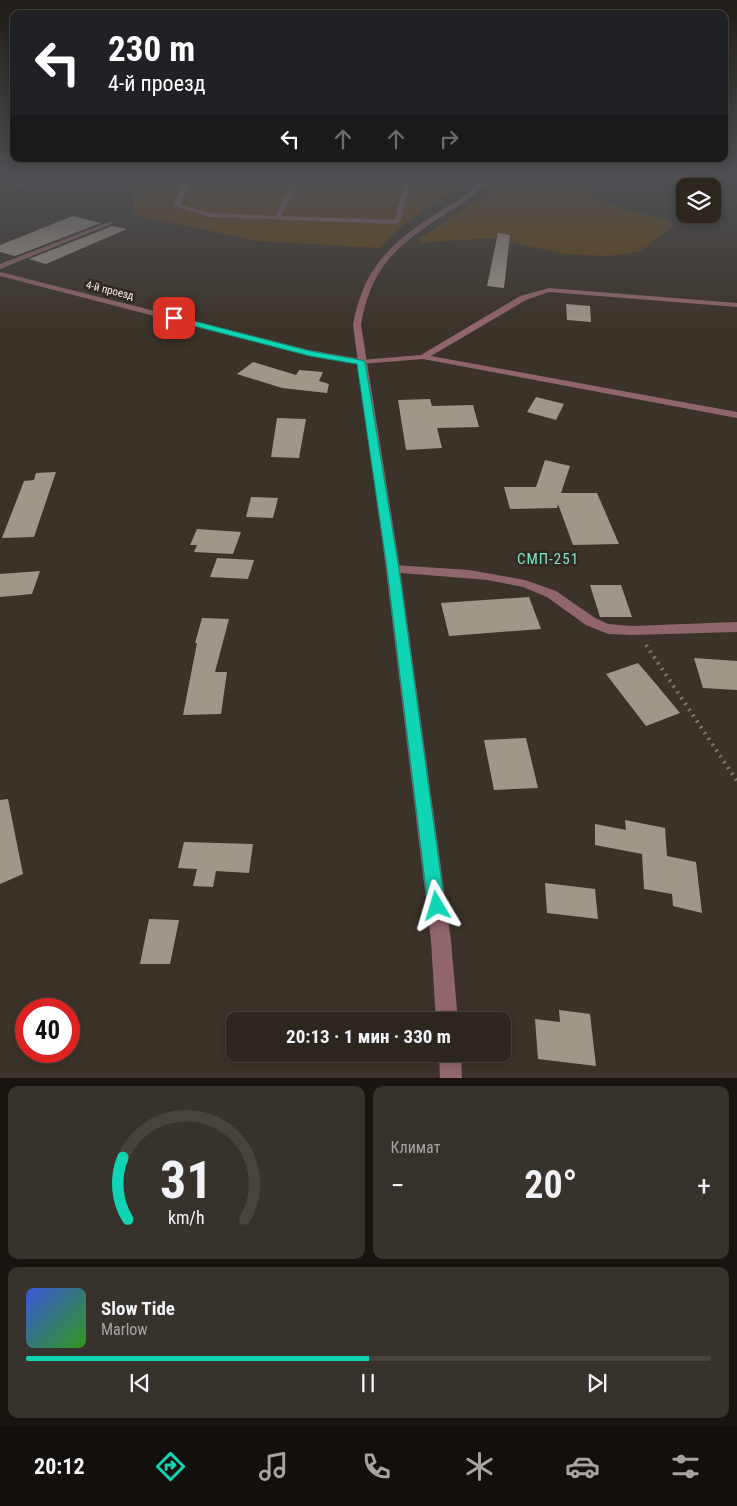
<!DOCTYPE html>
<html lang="ru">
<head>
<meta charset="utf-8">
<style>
	body { margin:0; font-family:"Roboto Condensed",sans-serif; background:#38322c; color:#f1f3f6; height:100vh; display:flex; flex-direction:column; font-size:19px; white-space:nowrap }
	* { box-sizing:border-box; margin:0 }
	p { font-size:16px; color:#a6a5a4 }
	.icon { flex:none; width:28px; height:28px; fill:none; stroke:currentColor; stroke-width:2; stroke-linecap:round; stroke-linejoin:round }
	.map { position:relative; height:1078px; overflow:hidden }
	.drawer { display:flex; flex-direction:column; gap:8px; padding:8px; background:#181511; flex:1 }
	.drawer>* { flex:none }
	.top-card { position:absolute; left:10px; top:10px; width:718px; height:152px; border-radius:10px; box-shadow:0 2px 8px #0003,0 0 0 1px #48433d; background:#202124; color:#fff; overflow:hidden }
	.controls { position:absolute; left:676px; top:178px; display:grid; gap:10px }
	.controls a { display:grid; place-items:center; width:45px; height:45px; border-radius:10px; background:#2c261f; box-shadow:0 2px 8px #0003,0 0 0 1px #48433d; font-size:25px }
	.speed { position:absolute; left:15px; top:998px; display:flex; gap:10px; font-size:25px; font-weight:700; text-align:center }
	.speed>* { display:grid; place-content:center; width:65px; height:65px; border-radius:50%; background:#2c261f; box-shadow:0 2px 8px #0003,0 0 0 1px #48433d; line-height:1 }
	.speed .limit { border:8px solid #d22; background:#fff; color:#111 }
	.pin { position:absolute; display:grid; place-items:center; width:42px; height:42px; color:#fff; margin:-21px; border-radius:10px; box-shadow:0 2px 8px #0006 }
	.me { position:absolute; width:55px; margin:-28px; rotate:353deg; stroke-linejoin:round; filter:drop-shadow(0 0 4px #0008) }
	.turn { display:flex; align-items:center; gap:18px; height:105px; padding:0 15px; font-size:22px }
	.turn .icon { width:65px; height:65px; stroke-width:2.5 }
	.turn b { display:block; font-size:35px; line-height:42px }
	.lanes { display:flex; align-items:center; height:48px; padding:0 15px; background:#0003; justify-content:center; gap:25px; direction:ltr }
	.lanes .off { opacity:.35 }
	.big { font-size:38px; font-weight:700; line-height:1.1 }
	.drawer .card { flex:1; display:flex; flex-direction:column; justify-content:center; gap:8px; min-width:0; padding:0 18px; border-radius:10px; background:#38322c }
	.drawer .dial { align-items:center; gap:0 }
	.dial svg { height:130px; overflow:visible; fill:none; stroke:#48433d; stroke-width:7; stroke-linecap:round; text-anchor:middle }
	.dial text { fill:#f1f3f6; stroke:none }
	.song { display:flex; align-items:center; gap:15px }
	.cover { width:60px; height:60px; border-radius:8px; background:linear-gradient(135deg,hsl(230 70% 55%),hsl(110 70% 35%)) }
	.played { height:5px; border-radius:2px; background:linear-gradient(90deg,#0fd5b4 50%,#48433d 50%) }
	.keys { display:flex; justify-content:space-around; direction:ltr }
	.heat { display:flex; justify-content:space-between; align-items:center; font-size:28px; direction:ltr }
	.drawer .tiles { flex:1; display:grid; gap:8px; grid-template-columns:1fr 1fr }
	.card:last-child { grid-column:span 2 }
	.trip { position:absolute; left:226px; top:1012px; width:285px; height:50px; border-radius:10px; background:#2c261f; box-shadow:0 2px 8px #0003,0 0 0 1px #48433d; font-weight:700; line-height:50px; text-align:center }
	.menu { display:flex; height:80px; justify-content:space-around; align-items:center; background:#120f0c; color:#a6a5a4 }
	.menu .icon { width:35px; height:35px }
	.menu .active { color:#0fd5b4 }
	.menu b { font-size:22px; color:#f1f3f6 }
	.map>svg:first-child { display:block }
</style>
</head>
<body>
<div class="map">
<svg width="737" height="1079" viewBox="0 0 737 1079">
	<rect width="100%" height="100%" fill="#3b3329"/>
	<path fill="#634210" d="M 0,179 L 46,179 L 0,193 Z
		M 132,179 L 461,179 L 461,185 L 402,226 L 380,248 L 257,241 L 135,215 Z
		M 495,179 L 535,179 L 595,185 L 592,197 L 620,208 L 667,220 L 674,225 L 641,251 L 608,256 L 563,254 L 491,238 L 419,243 L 420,238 L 486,195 Z"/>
	<path fill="#a0978b" d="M 73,216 L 101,223 L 15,256 L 0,252 L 0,245 Z
		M 112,226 L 127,229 L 46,264 L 29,259 Z
		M 498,233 L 510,235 L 504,288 L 487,286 Z
		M 566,304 L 590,306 L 591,322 L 567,320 Z
		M 253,362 L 296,375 L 299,370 L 323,372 L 319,381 L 329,384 L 327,393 L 282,388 L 237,374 Z
		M 536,397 L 564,404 L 556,420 L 527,412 Z
		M 430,399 L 432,406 L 473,405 L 479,427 L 437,428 L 442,448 L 406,450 L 398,400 Z
		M 277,418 L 306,419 L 299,458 L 271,457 Z
		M 545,460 L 570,466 L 561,493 L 597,493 L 619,544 L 573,545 L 558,504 L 557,508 L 510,509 L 504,487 L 536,487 Z
		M 56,472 L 34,537 L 2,538 L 24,481 L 34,480 L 36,473 Z
		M 251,497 L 278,498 L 273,518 L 246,517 Z
		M 197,529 L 241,532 L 233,554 L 194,552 L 197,545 L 190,545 Z
		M 217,558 L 254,560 L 248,579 L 210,577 Z
		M 40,571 L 32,594 L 0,597 L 0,574 Z
		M 590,585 L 621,585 L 632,617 L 600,617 Z
		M 529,597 L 541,629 L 449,636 L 441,603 Z
		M 202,618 L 229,619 L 215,672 L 227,672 L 221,714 L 183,715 L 197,643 L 195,643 Z
		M 694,658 L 737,661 L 737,690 L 703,688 Z
		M 638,663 L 656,684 L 680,713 L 646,726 L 606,674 Z
		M 526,738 L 538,788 L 494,790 L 484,740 Z
		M 8,799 L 23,874 L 0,884 L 0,800 Z
		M 625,820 L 665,828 L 667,856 L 696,862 L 702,913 L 673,906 L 672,894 L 644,889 L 642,854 L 595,845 L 595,824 L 626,830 Z
		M 184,842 L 253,844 L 249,873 L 216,871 L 213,887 L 193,886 L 197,869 L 178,868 Z
		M 545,883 L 595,889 L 598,919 L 547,913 Z
		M 149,919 L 179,920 L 170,964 L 140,964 Z
		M 559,1010 L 590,1014 L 596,1066 L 538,1059 L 535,1019 L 560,1022 Z"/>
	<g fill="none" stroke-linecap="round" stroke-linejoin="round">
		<path stroke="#7f786f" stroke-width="2" stroke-dasharray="0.5 2" stroke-linecap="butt" d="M 624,179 L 655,182 L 685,188
			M 712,194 L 727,197 L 737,202"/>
		<path stroke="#7f786f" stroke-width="4" stroke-dasharray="2 5" stroke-linecap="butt" d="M 646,645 L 737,781"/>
		<path fill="#91656c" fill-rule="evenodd" d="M 185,179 L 191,179 L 180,205 L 211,213 L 275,216 L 295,179 L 301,179 L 281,216 L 395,220 L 405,179 L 411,179 L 400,222 L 397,224 L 211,217 L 174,206 Z
			M 549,288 L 737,303 L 737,307 L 549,292 L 526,300 L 431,356 L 737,412 L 737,418 L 423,359 L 361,364 L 357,362 L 361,360 L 421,355 L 520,296 Z
			M 393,565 L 469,570 L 525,580 L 556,591 L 595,618 L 608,624 L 632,626 L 737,622 L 737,632 L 632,635 L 608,634 L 586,625 L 547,597 L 523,587 L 488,580 L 389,572 L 387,569 L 389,566 Z"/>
		<path fill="#91656c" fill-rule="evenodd" d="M 109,222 L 114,223 L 0,269 L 0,264 Z
			M 0,272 L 309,350 L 361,359 L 366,362 L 361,365 L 309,356 L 0,276 Z"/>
		<path fill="#91656c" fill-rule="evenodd" d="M 482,179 L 488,179 C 478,195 462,203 447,213 C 398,244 371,266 361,325 L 400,569 L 451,941 L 458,1021 L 436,1021 L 431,941 L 386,569 L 353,325 C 364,264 394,241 443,209 C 457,201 473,193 482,179 Z
			M 439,1054 L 461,1054 L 462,1079 L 440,1079 Z"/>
	</g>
	<linearGradient id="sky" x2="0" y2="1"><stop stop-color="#201c17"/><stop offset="0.54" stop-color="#4f5054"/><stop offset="1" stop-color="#4f5054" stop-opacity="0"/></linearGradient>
	<rect width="737" height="330" fill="url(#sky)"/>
	<path fill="#0fd5b4" stroke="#0a8a75" d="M 174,316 L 310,351 L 361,360 L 365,362 L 399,569 L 445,906 L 443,912 L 437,914 L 430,912 L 428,906 L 387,569 L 357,364 L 310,356 L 171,320 L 171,317 Z"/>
	<g text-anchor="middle" stroke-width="5" stroke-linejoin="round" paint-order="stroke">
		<g font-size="11" fill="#f5f0ea" stroke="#31291f">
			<text transform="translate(110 290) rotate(14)" y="4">4-й проезд</text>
		</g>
		<g font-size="15" letter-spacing="1" fill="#80e3cb" stroke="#31291f">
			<text x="548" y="564">СМП-251</text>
		</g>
	</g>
</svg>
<div class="controls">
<a><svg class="icon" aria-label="layers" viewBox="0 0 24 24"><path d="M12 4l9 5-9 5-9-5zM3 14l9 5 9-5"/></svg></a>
</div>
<div class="speed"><div class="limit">40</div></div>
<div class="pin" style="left:174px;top:318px;background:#d93025"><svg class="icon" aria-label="arrive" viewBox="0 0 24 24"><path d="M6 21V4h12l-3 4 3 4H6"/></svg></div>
<svg class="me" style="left:437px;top:906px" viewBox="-20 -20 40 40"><path d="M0-17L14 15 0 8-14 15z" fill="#0fd5b4" stroke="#fff" stroke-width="4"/></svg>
<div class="trip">20:13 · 1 мин · 330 m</div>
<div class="top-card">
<div class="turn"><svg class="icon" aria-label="left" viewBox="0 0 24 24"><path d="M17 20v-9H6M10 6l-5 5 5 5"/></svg><div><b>230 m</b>4-й проезд</div></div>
<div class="lanes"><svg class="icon" aria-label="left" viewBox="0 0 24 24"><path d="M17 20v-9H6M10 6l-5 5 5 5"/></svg><svg class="icon off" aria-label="ahead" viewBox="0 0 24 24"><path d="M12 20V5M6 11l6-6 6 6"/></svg><svg class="icon off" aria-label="ahead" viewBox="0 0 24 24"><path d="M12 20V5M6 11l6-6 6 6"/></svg><svg class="icon off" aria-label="right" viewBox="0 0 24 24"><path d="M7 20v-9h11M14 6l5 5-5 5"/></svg></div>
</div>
</div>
<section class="drawer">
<div class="tiles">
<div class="card dial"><svg viewBox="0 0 100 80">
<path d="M14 69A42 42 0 1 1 86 69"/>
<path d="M14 69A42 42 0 0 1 11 31" stroke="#0fd5b4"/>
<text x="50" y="56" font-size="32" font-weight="700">31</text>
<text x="50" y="72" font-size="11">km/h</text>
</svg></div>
<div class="card"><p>Климат</p>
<div class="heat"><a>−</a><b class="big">20°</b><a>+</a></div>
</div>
<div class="card">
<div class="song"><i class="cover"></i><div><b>Slow Tide</b><p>Marlow</p></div></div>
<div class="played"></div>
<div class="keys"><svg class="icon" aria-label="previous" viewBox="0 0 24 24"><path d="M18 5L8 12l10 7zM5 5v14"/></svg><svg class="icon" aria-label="pause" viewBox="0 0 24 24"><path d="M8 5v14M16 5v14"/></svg><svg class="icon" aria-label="next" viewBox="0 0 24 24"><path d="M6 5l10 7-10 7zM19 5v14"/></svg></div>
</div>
</div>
</section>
<nav class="menu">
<b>20:12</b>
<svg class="icon active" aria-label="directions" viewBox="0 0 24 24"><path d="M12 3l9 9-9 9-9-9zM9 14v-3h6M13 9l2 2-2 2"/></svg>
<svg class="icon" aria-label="music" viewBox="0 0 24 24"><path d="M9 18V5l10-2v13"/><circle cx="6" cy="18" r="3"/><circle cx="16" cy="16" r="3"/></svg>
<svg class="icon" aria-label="phone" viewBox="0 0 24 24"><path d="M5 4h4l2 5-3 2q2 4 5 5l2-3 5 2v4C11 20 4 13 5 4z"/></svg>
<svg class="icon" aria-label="climate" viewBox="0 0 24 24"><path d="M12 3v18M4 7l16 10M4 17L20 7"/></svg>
<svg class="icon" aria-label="car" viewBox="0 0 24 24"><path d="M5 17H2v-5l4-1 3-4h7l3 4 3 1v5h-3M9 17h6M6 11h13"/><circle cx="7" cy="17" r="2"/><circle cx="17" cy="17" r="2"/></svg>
<svg class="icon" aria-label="filters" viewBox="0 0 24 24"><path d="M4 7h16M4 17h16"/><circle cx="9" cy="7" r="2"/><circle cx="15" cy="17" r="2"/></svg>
</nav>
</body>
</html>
